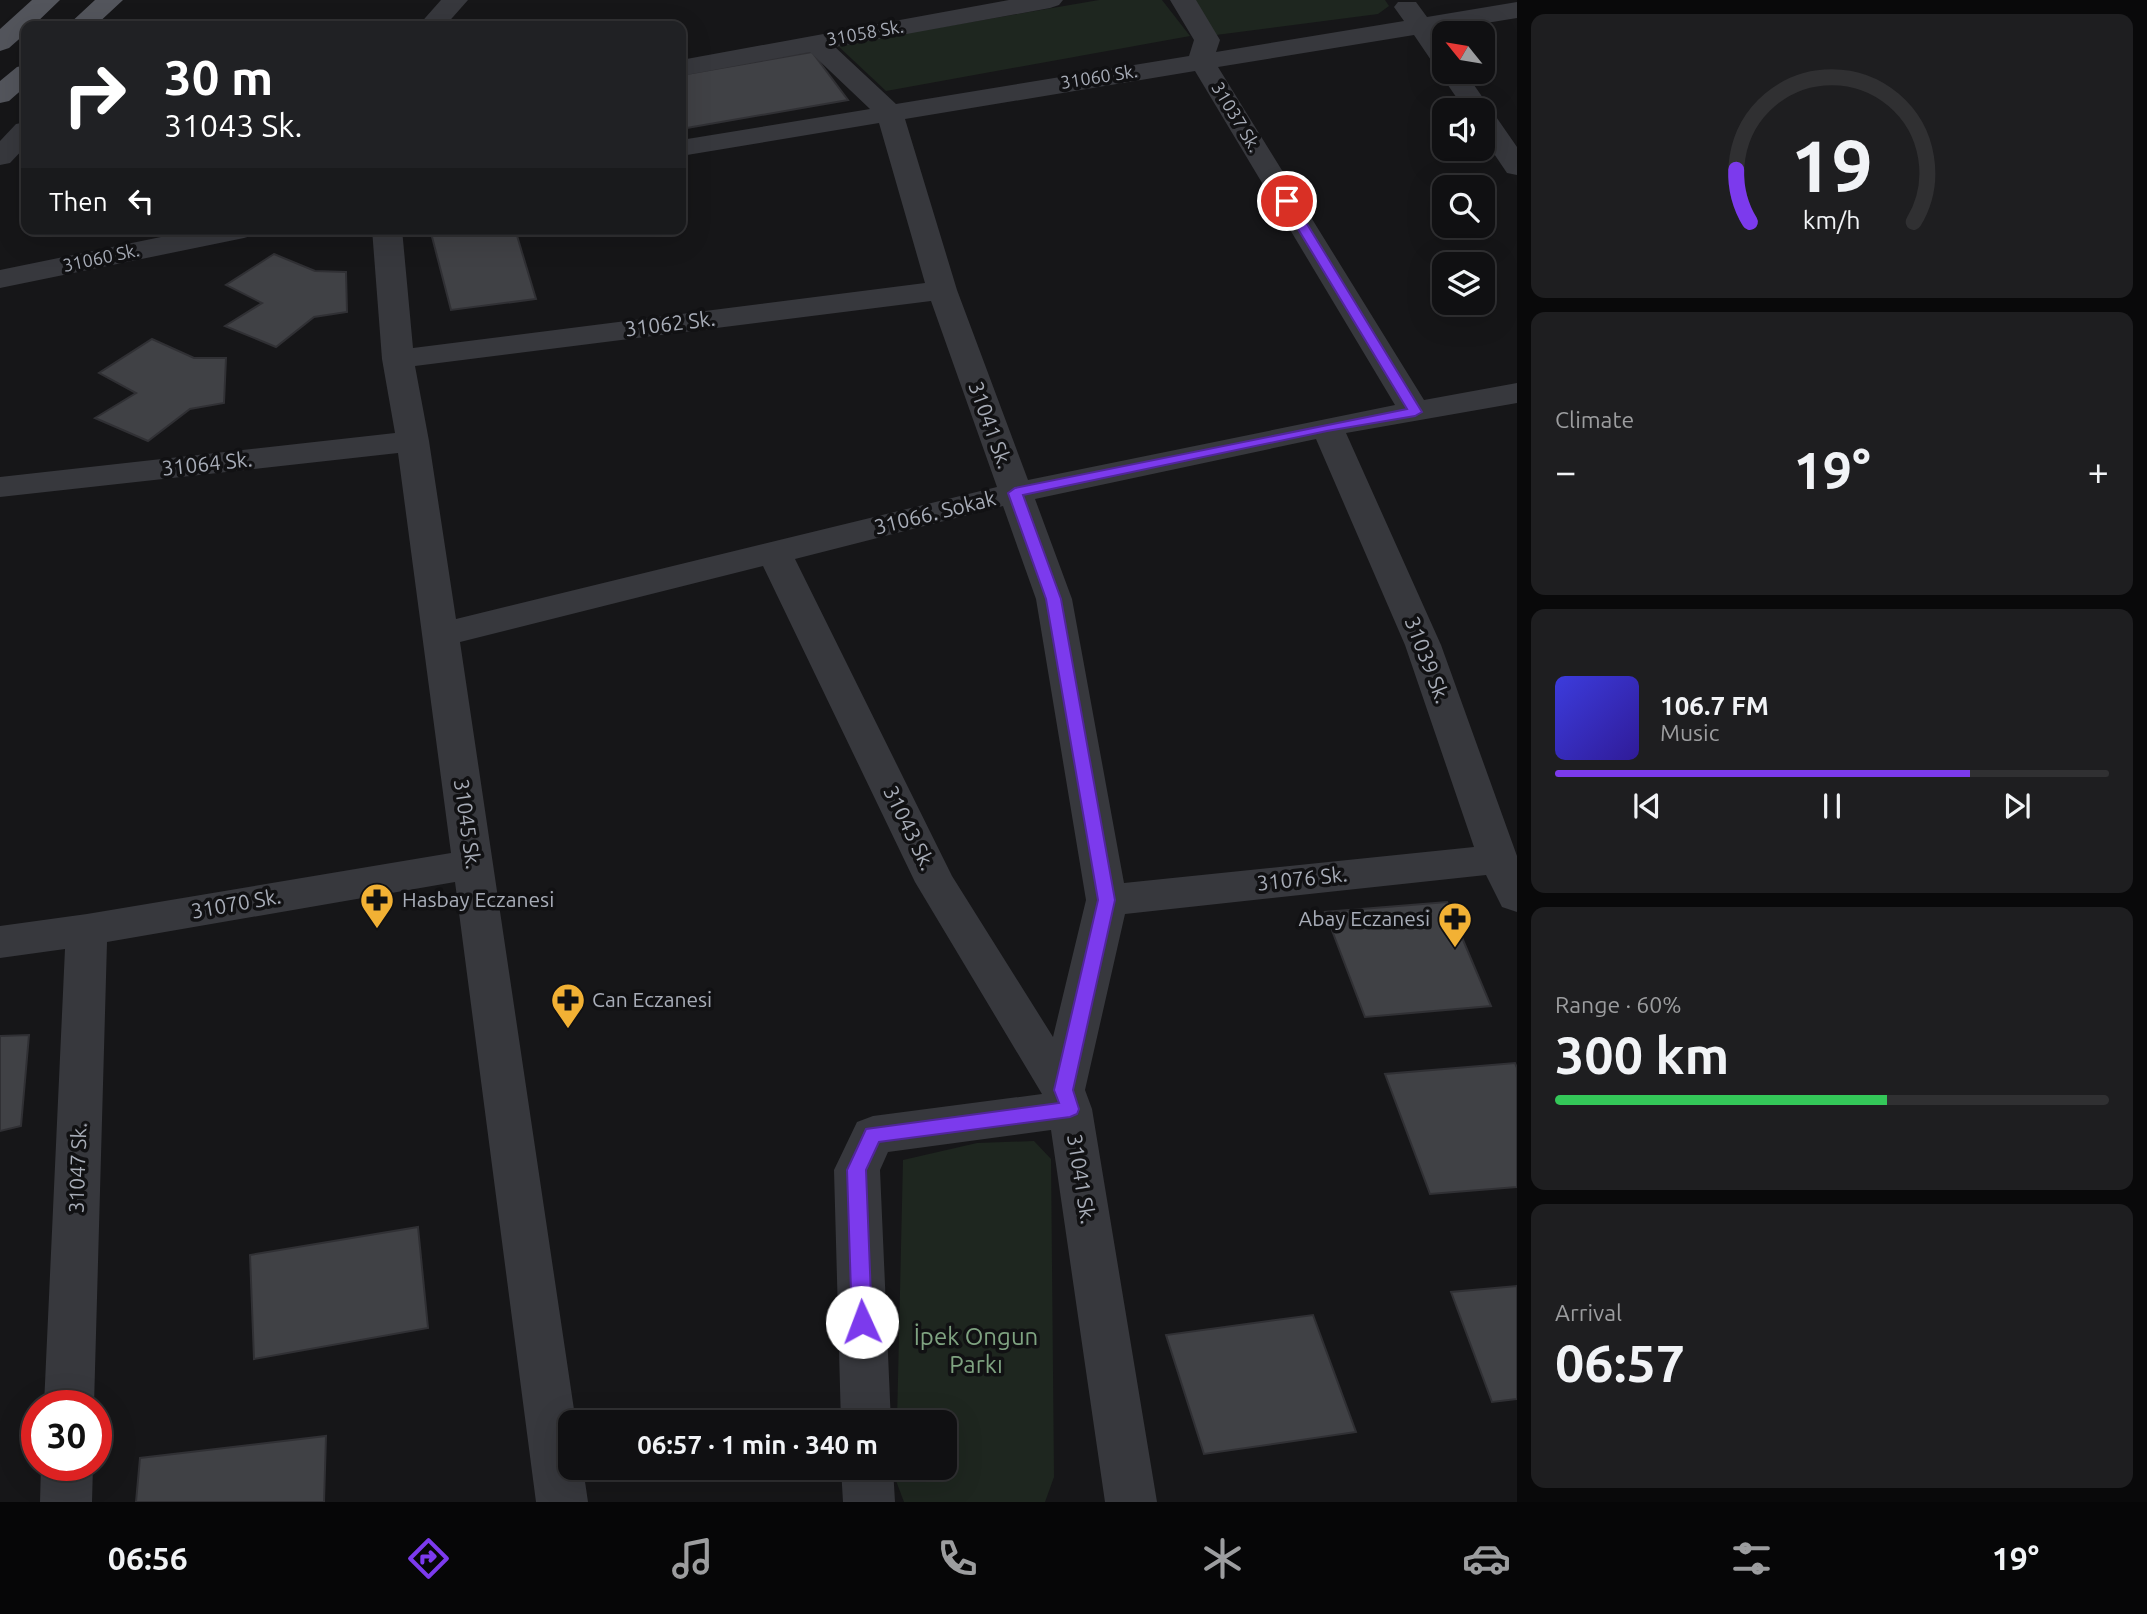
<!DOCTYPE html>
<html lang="en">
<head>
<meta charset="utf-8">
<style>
	body { margin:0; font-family:Ubuntu,sans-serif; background:#1e1e20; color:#f1f3f6; height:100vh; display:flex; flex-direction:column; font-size:26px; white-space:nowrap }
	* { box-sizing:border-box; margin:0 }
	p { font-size:23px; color:#9c9d9f }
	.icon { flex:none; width:38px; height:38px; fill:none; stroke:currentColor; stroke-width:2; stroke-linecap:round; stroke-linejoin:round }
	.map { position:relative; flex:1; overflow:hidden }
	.details { display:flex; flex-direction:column; gap:14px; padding:14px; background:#09090a; width:630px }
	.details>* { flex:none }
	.guide { position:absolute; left:21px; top:21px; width:665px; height:214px; border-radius:14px; box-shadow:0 7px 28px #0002,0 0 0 2px #303032; background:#202124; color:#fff; overflow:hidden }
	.needle { width:46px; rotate:300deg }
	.fabs { position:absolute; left:1432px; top:21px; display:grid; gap:14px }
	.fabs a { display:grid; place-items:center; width:63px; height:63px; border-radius:14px; background:#101012; box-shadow:0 7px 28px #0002,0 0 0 2px #303032; font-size:35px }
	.speed { position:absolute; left:21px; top:1390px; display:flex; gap:14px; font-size:35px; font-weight:700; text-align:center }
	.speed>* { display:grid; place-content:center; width:91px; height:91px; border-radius:50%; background:#101012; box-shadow:0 7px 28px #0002,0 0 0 2px #303032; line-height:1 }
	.speed .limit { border:10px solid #d22; background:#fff; color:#111 }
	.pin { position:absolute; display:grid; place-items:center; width:60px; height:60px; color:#fff; margin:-30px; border:4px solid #fff; border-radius:50%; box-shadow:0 2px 7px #0007 }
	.me { position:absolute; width:77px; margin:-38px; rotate:358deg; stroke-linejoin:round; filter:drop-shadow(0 0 5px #0008) }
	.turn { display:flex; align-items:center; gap:24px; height:147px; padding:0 28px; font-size:32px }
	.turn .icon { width:91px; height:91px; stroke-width:2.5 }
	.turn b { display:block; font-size:49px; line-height:60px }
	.then { display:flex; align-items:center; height:66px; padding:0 28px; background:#0003; gap:14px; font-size:26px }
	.big { font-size:52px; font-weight:700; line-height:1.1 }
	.details .widget { flex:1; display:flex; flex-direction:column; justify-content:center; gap:10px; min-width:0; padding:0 24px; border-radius:14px; background:#1e1e20 }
	.details .dial { align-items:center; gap:0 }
	.dial svg { height:182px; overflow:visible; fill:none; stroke:#303032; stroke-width:7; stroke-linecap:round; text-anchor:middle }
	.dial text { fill:#f1f3f6; stroke:none }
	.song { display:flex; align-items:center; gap:21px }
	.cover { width:84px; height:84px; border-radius:10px; background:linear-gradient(135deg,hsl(240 70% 55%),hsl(250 70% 35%)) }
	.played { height:7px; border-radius:4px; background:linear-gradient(90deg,#7c3aed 75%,#303032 75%) }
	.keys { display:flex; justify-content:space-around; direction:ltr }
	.heat { display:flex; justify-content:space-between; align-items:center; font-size:38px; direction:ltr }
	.charge { height:10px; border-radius:5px; background:linear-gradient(90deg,#34c759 60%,#303032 0) }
	.trip { position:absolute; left:558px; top:1410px; width:399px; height:70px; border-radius:14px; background:#101012; box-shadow:0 7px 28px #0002,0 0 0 2px #303032; font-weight:700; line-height:70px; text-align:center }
	.tabs { display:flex; height:112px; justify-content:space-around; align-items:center; background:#060607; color:#9c9d9f }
	.tabs .icon { width:49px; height:49px }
	.tabs .active { color:#7c3aed }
	.tabs b { font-size:32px; color:#f1f3f6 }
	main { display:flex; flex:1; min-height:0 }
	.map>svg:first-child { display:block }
</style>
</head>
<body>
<main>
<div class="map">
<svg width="1517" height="1502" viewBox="0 0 1517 1502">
	<rect width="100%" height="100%" fill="#161618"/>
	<path fill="#1e261f" d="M 1099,0 L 1162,0 L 1190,36 L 886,91 L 837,45 Z
		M 1192,0 L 1385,0 L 1389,6 L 1378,14 L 1216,35 Z
		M 1034,1141 L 1051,1159 L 1054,1477 L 1045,1502 L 904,1502 L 895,1478 L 895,1468 L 945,1468 L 945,1423 L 897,1423 L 903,1160 L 977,1143 Z"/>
	<path fill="#404145" stroke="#303034" stroke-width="2" d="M 812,52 L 848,100 L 681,129 L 681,75 Z
		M 430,229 L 515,229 L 536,299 L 451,310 Z
		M 274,254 L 315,271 L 346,272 L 347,312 L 314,317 L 276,347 L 225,326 L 262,303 L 226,285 Z
		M 152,339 L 194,358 L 226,358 L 224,403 L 190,409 L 148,441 L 95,418 L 136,393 L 99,373 Z
		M 1447,902 L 1491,1006 L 1365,1017 L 1325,912 Z
		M 29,1035 L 21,1126 L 0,1131 L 0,1036 Z
		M 1515,1063 L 1517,1068 L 1517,1187 L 1430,1194 L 1385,1074 Z
		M 418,1227 L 428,1328 L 254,1359 L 250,1255 Z
		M 1517,1286 L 1517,1399 L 1492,1402 L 1451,1292 Z
		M 1313,1315 L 1356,1432 L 1204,1454 L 1166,1335 Z
		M 326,1436 L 324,1502 L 136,1502 L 140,1458 Z"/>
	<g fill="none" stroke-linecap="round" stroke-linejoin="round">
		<path fill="#37383d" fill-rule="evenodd" d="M 441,0 L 468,0 L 445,26 L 418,26 Z
			M 1009,0 L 1063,0 L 1059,5 L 1050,8 L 835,47 L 896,104 L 1189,56 L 1194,40 L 1170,0 L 1196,0 L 1220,40 L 1216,52 L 1404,21 L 1394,7 L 1398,2 L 1416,2 L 1427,17 L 1517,2 L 1517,18 L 1437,31 L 1444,41 L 1444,72 L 1465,72 L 1517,147 L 1517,175 L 1507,173 L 1482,136 L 1482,110 L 1465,110 L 1439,72 L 1442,67 L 1435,66 L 1414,35 L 1218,67 L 1424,400 L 1517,383 L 1517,403 L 1346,433 L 1441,645 L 1517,856 L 1517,912 L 1502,907 L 1486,875 L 1125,914 L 1085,1090 L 1092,1109 L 1157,1502 L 1105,1502 L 1051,1130 L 888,1152 L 880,1170 L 891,1423 L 841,1423 L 834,1170 L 857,1122 L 873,1116 L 1042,1094 L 915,882 L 763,566 L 460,642 L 576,1423 L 570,1423 L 570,1468 L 583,1468 L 588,1502 L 536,1502 L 455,882 L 107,942 L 94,1405 L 44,1405 L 65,949 L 0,958 L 0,926 L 87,914 L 451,853 L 398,453 L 0,497 L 0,477 L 395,433 L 382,359 L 372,229 L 402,229 L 413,348 L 925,283 L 879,123 L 681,156 L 681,140 L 870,109 L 810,52 L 681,76 L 681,60 ZM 1195,71 L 1395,405 L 1028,480 L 957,290 L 905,119 ZM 931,301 L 997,487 L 456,619 L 429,441 L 415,366 ZM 1316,439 L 1405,645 L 1474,847 L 1124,883 L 1072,599 L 1035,499 ZM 1003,506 L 1036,599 L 1086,900 L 1053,1037 L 952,876 L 795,559 Z
			M 26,122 L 26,146 L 10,163 L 0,165 L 0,141 L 16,124 Z
			M 200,229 L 258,229 L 254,235 L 244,238 L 0,288 L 0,270 Z
			M 41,1465 L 93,1465 L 92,1502 L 40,1502 Z
			M 841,1468 L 893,1468 L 895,1502 L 843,1502 Z"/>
		<path fill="#53555c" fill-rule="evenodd" d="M 32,0 L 60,0 L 33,26 L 26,26 L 26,33 L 9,48 L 0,51 L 0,29 Z
			M 95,0 L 123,0 L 95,26 L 67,26 Z
			M 26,65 L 26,86 L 9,101 L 0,103 L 0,81 L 17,67 Z"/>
	</g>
	<path fill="#7c3aed" stroke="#51269a" stroke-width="2" d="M 1287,197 L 1293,201 L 1422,412 L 1415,416 L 1327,431 L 1023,495 L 1061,599 L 1115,900 L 1073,1090 L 1079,1109 L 1077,1114 L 1070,1117 L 879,1142 L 866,1170 L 872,1322 L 869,1328 L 862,1331 L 855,1328 L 852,1322 L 847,1170 L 866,1129 L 1059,1103 L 1054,1090 L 1098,900 L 1046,599 L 1008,493 L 1015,488 L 1407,409 L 1281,201 Z"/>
	<defs>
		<g id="pharmacy-pin" transform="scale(1.75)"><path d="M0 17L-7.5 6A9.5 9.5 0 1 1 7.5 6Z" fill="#f2b134" stroke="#111113"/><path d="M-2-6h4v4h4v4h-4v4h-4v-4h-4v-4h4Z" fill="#111"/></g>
	</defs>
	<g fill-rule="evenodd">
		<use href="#pharmacy-pin" x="377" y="900"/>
		<use href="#pharmacy-pin" x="1455" y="919"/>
		<use href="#pharmacy-pin" x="568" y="1000"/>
	</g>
	<g text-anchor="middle" stroke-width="7" stroke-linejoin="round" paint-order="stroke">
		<g font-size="18" fill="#a8adb8" stroke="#111113">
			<text transform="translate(865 33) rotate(-10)" y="6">31058 Sk.</text>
			<text transform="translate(1099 77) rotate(-9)" y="6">31060 Sk.</text>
			<text transform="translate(1236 117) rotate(59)" y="6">31037 Sk.</text>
			<text transform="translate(101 258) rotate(-12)" y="6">31060 Sk.</text>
		</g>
		<g font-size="21" fill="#a8adb8" stroke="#111113">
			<text transform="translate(670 324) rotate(-7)" y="7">31062 Sk.</text>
			<text transform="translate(990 425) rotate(70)" y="7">31041 Sk.</text>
			<text transform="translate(207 464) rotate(-6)" y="7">31064 Sk.</text>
			<text transform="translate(935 513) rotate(-14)" y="7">31066. Sokak</text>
			<text transform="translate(1427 660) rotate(69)" y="7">31039 Sk.</text>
			<text transform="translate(467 824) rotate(82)" y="7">31045 Sk.</text>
			<text transform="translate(909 828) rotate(64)" y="7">31043 Sk.</text>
			<text transform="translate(1302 879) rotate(-6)" y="7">31076 Sk.</text>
			<text transform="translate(236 904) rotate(-10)" y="7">31070 Sk.</text>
			<text transform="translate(78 1168) rotate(-88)" y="7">31047 Sk.</text>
			<text transform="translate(1081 1179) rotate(81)" y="7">31041 Sk.</text>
		</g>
		<g font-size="21" fill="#a8adb8" stroke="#111113" text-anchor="start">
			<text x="402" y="907">Hasbay Eczanesi</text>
			<text x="1430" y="926" text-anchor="end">Abay Eczanesi</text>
			<text x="592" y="1007">Can Eczanesi</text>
		</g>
		<g font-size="24" fill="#7fa381" stroke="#111113">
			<text x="976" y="1345">İpek Ongun<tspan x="976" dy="28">Parkı</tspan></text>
		</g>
	</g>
</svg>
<div class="fabs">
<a><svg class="needle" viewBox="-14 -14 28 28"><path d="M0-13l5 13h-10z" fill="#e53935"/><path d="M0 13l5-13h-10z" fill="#9c9d9f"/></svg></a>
<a><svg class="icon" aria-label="sound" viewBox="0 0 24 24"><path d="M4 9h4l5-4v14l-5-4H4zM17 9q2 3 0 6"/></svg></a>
<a><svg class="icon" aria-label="search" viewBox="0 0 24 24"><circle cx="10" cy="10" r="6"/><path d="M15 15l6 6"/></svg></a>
<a><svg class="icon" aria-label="layers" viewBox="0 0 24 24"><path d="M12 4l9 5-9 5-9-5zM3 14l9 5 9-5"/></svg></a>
</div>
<div class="speed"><div class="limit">30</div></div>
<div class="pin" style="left:1287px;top:201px;background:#d93025"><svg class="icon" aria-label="arrive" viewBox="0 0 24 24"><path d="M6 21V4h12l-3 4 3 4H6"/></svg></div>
<svg class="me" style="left:862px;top:1322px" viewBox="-20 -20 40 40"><circle r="19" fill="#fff"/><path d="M0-13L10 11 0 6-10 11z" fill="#7c3aed"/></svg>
<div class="trip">06:57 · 1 min · 340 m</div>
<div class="guide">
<div class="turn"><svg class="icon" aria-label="right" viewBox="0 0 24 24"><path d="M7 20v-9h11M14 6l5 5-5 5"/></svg><div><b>30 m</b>31043 Sk.</div></div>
<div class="then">Then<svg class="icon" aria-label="left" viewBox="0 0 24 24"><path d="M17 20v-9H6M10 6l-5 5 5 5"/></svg></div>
</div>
</div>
<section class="details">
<div class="widget dial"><svg viewBox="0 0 100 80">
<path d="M14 69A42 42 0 1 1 86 69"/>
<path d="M14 69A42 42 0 0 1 8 46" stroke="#7c3aed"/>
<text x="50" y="56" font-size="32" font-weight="700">19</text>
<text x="50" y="72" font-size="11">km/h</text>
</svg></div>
<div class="widget"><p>Climate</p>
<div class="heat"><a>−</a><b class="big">19°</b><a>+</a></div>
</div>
<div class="widget">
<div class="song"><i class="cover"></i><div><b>106.7 FM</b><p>Music</p></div></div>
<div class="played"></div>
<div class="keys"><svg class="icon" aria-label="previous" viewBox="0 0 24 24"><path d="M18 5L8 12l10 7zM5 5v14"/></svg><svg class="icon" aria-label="pause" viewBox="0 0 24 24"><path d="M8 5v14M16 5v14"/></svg><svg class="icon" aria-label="next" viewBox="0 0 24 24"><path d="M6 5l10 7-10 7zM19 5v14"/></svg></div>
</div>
<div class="widget"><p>Range · 60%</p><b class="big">300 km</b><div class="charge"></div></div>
<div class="widget"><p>Arrival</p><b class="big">06:57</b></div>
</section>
</main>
<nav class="tabs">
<b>06:56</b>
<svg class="icon active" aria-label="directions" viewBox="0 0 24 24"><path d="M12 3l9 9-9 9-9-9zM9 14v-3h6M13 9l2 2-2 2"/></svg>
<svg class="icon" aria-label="music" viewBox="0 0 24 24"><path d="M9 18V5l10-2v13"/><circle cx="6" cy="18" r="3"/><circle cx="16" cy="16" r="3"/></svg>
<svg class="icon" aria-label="phone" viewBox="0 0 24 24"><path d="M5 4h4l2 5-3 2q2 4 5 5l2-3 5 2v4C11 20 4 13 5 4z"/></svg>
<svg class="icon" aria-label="climate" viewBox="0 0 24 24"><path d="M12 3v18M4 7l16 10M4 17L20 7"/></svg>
<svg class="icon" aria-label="car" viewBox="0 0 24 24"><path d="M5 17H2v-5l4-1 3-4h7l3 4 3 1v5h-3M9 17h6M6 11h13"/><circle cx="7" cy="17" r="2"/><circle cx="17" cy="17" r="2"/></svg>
<svg class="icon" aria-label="filters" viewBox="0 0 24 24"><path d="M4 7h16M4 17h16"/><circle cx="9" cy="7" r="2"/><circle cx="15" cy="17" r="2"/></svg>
<b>19°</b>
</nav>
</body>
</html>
